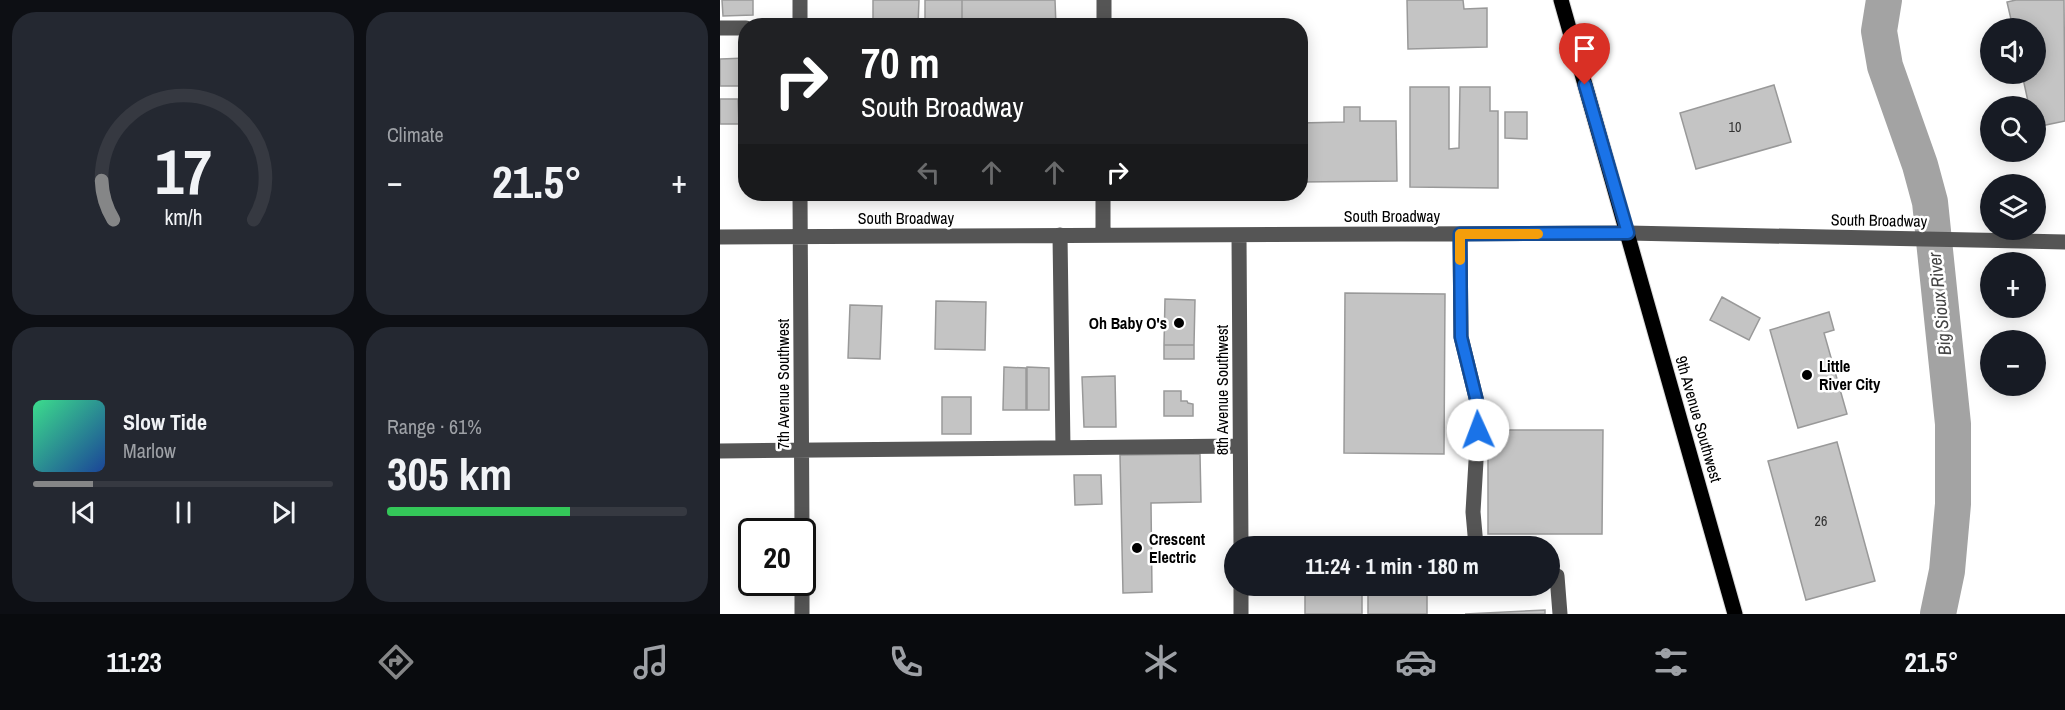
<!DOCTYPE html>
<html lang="en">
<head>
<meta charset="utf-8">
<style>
	body { margin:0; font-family:"Archivo Narrow",sans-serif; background:#242831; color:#f1f3f6; height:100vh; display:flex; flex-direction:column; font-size:22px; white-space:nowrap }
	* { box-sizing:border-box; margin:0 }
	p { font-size:20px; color:#9ea1a6 }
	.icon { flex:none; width:33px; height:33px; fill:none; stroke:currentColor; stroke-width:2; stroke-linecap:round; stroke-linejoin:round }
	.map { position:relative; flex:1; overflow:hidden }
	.sheet { display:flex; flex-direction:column; gap:12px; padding:12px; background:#0d0f14; width:720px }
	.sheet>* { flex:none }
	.guide { position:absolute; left:18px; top:18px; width:570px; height:183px; border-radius:24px; box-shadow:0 3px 15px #0003; background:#202124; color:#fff; overflow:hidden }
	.tools { position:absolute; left:1260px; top:18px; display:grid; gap:12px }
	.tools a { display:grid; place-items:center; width:66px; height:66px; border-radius:50%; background:#171b24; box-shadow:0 3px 15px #0003; font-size:30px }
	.speed { position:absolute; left:18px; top:518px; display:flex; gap:12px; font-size:30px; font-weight:700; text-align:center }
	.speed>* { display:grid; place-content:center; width:78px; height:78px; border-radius:50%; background:#171b24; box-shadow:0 3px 15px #0003; line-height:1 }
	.speed .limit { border:3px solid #111; border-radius:9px; background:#fff; color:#111 }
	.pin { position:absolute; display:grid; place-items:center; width:51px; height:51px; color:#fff; margin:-62px -26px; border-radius:50% 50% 50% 0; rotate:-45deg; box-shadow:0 0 6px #0007 }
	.pin .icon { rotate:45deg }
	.me { position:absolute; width:66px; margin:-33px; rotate:358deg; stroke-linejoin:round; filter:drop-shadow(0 0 4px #0008) }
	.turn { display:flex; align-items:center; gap:21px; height:126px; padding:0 24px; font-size:27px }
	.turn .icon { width:78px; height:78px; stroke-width:2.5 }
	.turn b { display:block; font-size:42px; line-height:51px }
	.lanes { display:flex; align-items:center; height:57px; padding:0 24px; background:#0003; justify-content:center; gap:30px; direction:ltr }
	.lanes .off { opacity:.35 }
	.big { font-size:45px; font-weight:800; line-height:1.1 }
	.sheet .widget { flex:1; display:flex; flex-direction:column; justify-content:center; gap:9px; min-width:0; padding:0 21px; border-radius:24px; background:#242831 }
	.sheet .dial { align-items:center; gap:0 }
	.dial svg { height:156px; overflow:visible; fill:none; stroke:#363941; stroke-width:7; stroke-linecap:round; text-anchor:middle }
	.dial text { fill:#f1f3f6; stroke:none }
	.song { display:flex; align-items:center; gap:18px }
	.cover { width:72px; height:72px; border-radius:9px; background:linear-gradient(135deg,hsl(150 70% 55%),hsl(220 70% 35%)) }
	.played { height:6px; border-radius:3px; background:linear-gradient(90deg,#858687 20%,#363941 20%) }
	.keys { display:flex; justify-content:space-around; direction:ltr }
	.heat { display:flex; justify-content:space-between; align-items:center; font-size:33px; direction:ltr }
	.charge { height:9px; border-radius:4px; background:linear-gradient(90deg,#34c759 61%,#363941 0) }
	.sheet .tiles { flex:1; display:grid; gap:12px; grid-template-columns:repeat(2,1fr) }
	.trip { position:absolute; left:504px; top:536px; width:336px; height:60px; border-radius:30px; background:#171b24; box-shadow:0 3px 15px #0003; font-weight:800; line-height:60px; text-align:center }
	.tabs { display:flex; height:96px; justify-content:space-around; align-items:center; background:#090b0e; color:#9ea1a6 }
	.tabs .icon { width:42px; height:42px }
	.tabs .active { color:#858687 }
	.tabs b { font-size:27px; color:#f1f3f6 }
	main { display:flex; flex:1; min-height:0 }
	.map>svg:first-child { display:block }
</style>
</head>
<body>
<main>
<section class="sheet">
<div class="tiles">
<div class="widget dial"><svg viewBox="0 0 100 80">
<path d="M14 69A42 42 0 1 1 86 69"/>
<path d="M14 69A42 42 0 0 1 8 49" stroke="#858687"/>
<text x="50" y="56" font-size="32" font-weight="700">17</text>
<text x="50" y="72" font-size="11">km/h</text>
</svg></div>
<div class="widget"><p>Climate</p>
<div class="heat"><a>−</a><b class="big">21.5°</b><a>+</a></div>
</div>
<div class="widget">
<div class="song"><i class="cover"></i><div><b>Slow Tide</b><p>Marlow</p></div></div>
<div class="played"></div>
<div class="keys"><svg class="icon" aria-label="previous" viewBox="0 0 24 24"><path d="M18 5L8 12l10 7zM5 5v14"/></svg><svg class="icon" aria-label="pause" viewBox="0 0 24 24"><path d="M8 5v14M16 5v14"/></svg><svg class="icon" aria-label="next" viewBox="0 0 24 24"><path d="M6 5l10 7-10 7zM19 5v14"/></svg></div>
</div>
<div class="widget"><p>Range · 61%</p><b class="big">305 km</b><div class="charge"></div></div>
</div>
</section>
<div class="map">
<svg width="1345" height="614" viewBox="0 0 1345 614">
	<rect width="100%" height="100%" fill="#fff"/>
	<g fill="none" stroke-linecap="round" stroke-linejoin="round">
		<path stroke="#a3a3a3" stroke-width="36" d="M 1164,0 L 1159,31 L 1165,66 L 1200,165 L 1210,202 L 1233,424 L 1233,504 L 1227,571 L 1218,614"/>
	</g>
	<path fill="#c4c4c4" stroke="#999" stroke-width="1.5" d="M 2,0 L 33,0 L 33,15 L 3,16 Z
		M 153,0 L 199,0 L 198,26 L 153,26 Z
		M 205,0 L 242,0 L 242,26 L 205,26 Z
		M 242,0 L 335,0 L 336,26 L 242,26 Z
		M 687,0 L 743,0 L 744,9 L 767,8 L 767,47 L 688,49 Z
		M 1296,0 L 1344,0 L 1345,121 L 1316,127 L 1316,106 L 1309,106 L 1302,74 L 1316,74 L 1316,28 L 1293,28 L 1287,2 Z
		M 26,58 L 26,86 L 0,86 L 0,59 Z
		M 1054,85 L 1071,142 L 976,169 L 960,113 Z
		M 690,87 L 729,87 L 729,149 L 739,148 L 740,87 L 770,87 L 770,111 L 778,111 L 778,188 L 690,187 Z
		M 0,99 L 18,99 L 19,124 L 0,124 Z
		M 624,107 L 640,107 L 640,121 L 676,121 L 677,181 L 580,182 L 580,123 L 624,122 Z
		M 785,112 L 807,112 L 807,139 L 785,138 Z
		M 625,293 L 725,294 L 724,454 L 624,453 Z
		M 1002,297 L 1040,318 L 1029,340 L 990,320 Z
		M 445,299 L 475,300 L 474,345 L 444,345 Z
		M 216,301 L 266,302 L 265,350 L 215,349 Z
		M 130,305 L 162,306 L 160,359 L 128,358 Z
		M 1109,312 L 1114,330 L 1104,333 L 1127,414 L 1078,428 L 1050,330 Z
		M 444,345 L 474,345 L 474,359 L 444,359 Z
		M 284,367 L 306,368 L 306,410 L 283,410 Z
		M 307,367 L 329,368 L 329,410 L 307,410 Z
		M 395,376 L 396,427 L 364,427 L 362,377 Z
		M 444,391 L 461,391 L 461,401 L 467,401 L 468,403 L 473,404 L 473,416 L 444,416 Z
		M 222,397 L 251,397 L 251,434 L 222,434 Z
		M 768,430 L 883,430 L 882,534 L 768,534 Z
		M 1117,442 L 1155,581 L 1086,600 L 1048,461 Z
		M 480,454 L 481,502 L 431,503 L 432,592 L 403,593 L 400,455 Z
		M 354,475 L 381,475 L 382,504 L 355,505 Z
		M 585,585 L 642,585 L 642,614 L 585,614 Z
		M 648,585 L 707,585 L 707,614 L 648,614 Z
		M 825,610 L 825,614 L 745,614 Z"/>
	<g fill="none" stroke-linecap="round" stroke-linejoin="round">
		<g stroke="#dbdbdb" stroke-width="17">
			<path id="major" d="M 841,0 L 1015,614"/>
		</g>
		<path stroke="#555" stroke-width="15" d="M 80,26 L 80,0
			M 384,26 L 384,0
			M 0,28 L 26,28
			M 80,194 L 82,531
			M 740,234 L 741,337 L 759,410 L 753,512 L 756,546
			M 340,235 L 343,448
			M 383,235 L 383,194
			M 519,235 L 521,546
			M 0,237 L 908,233 L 1345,242
			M 0,451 L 520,446
			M 830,574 L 837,576 L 840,614
			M 82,582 L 82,614
			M 521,585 L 521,614"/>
		<use href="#major" stroke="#000" stroke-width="15"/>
	</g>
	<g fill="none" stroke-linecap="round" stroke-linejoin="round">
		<g stroke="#114b97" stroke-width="15">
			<path id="route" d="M 758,430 L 759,410 L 741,337 L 740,234 L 908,233 L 865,85"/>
		</g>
		<use href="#route" stroke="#1a73e8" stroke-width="10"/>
		<path stroke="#f59e0b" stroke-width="10" d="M 740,260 L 740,234 L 818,234"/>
	</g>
	<g fill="#000" stroke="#fff" stroke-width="2">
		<circle cx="459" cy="323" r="6"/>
		<circle cx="1087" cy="375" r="6"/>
		<circle cx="417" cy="548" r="6"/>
	</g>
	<g text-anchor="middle" stroke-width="5" stroke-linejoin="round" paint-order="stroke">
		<g font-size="14" fill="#313131">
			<text x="1015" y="132">10</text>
			<text x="1101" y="526">26</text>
		</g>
		<g font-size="16" fill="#000" stroke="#fff">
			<text x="672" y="222">South Broadway</text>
			<text x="186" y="224">South Broadway</text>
			<text transform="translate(1159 220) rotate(1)" y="6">South Broadway</text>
			<text transform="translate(63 384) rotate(-90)" y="6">7th Avenue Southwest</text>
			<text transform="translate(502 390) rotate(-90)" y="6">8th Avenue Southwest</text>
			<text transform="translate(979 419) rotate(74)" y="6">9th Avenue Southwest</text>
		</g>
		<g font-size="16" font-weight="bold" fill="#000" stroke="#fff" text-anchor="start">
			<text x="447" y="329" text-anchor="end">Oh Baby O's</text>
			<text x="1099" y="372">Little<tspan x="1099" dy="18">River City</tspan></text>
			<text x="429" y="545">Crescent<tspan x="429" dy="18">Electric</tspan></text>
		</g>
		<g font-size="18" font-style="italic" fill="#444" stroke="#fff">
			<text transform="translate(1220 304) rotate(-96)" y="6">Big Sioux River</text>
		</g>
	</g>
</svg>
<div class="tools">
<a><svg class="icon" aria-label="sound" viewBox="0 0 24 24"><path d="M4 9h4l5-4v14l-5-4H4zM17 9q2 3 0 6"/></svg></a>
<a><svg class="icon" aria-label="search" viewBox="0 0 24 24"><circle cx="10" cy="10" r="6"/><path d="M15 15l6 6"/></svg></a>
<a><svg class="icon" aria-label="layers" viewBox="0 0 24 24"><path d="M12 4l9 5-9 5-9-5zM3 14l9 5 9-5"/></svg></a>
<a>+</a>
<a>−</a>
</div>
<div class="speed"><div class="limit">20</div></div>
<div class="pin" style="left:865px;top:85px;background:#d93025"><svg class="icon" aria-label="arrive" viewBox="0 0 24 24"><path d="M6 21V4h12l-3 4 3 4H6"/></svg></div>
<svg class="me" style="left:758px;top:430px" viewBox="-20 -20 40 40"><circle r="19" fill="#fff"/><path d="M0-13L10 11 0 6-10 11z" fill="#1a73e8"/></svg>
<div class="trip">11:24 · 1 min · 180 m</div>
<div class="guide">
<div class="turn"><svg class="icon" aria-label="right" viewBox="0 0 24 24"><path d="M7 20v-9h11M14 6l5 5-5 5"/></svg><div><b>70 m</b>South Broadway</div></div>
<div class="lanes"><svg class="icon off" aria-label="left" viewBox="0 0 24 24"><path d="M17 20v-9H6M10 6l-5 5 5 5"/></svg><svg class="icon off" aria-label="ahead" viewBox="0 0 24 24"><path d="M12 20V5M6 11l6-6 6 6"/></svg><svg class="icon off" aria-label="ahead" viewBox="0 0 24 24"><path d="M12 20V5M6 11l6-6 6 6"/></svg><svg class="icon" aria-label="right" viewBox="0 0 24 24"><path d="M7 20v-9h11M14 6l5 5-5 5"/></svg></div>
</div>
</div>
</main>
<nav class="tabs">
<b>11:23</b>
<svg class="icon active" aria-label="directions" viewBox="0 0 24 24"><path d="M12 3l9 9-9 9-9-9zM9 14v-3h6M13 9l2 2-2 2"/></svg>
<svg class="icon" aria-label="music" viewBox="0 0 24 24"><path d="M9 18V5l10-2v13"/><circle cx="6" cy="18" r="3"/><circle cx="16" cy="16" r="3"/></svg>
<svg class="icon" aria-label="phone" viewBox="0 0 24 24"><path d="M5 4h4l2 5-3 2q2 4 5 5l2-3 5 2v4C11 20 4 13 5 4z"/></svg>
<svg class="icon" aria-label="climate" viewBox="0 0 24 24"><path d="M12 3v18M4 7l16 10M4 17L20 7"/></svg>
<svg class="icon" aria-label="car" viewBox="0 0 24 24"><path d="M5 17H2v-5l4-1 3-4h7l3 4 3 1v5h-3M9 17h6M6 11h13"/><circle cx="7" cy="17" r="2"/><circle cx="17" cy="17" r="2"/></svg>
<svg class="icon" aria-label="filters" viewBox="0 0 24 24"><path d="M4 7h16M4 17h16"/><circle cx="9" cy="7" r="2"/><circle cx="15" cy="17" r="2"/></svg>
<b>21.5°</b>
</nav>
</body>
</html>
